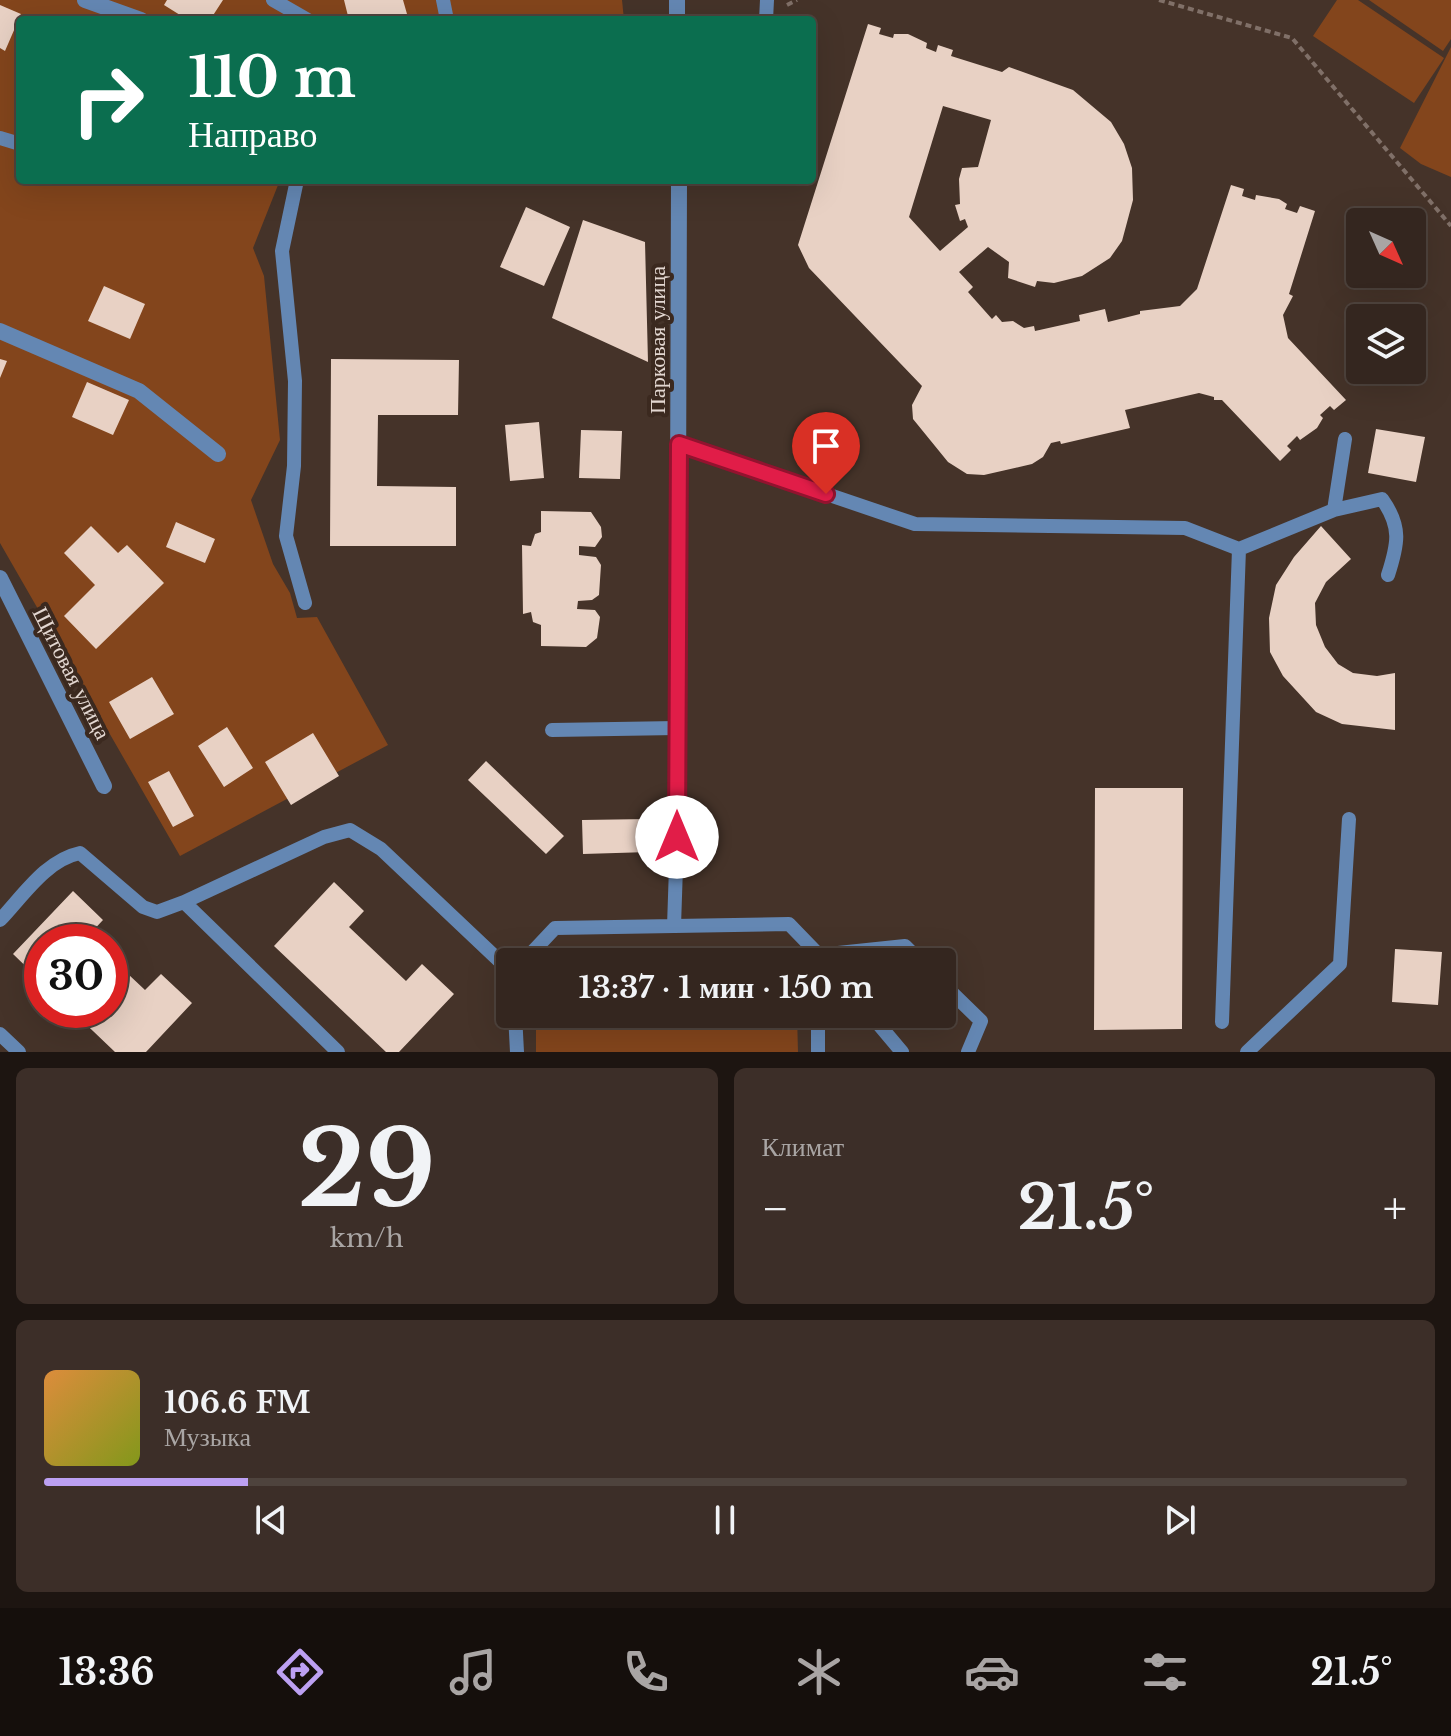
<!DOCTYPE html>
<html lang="ru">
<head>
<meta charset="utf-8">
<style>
	body { margin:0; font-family:"Libre Baskerville",serif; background:#3c2e28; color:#f1f3f6; height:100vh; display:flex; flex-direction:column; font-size:30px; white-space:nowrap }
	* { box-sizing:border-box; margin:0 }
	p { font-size:26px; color:#a9a5a4 }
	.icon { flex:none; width:44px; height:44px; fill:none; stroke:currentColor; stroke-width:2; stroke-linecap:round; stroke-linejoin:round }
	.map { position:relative; height:1052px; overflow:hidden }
	.side { display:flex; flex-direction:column; gap:16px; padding:16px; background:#1d1511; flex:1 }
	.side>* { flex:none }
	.hud { position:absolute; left:16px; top:16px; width:800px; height:168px; border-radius:8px; box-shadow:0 8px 32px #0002,0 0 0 2px #4e433d; background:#0b6e4f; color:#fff; overflow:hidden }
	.needle { width:52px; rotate:135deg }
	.fabs { position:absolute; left:1346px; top:208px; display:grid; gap:16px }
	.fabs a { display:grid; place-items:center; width:80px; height:80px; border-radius:8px; background:#34261f; box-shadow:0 8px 32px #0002,0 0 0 2px #4e433d; font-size:40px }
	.speed { position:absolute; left:24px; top:924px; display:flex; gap:16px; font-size:40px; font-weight:700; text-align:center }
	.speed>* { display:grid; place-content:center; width:104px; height:104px; border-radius:50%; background:#34261f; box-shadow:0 8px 32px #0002,0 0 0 2px #4e433d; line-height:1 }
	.speed .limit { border:12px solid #d22; background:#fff; color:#111 }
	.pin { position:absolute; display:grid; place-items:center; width:68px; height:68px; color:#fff; margin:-82px -34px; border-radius:50% 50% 50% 0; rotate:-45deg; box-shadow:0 0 8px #0007 }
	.pin .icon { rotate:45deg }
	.me { position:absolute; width:88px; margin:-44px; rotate:0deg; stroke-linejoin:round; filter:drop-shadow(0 0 6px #0008) }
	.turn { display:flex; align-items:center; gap:28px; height:168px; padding:0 40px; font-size:36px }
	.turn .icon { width:104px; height:104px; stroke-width:2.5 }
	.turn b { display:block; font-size:56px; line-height:68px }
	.big { font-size:60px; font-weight:700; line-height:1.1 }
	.side .card { flex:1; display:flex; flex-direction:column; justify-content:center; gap:12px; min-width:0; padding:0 28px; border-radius:12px; background:#3c2e28 }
	.side .dial { align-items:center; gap:0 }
	.dial b { font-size:104px; line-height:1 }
	.song { display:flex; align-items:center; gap:24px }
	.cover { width:96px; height:96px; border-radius:12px; background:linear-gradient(135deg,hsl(30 70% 55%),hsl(70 70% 35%)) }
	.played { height:8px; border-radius:4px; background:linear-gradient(90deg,#bca0f2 15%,#4e433d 15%) }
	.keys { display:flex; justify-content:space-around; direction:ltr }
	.heat { display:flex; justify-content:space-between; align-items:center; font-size:44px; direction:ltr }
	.side .tiles { flex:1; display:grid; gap:16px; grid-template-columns:1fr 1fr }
	.card:last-child { grid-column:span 2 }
	.trip { position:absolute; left:496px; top:948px; width:460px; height:80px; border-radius:8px; background:#34261f; box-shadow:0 8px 32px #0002,0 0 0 2px #4e433d; font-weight:700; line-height:80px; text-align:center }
	.tabs { display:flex; height:128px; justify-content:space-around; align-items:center; background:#150f0c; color:#a9a5a4 }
	.tabs .icon { width:56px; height:56px }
	.tabs .selected { color:#bca0f2 }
	.tabs b { font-size:36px; color:#f1f3f6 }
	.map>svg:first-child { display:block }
</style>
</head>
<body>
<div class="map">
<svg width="1451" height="1052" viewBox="0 0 1451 1052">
	<rect width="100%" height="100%" fill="#453329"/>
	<path fill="#83451c" d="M 0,0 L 622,0 L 624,20 L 20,20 L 20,180 L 280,180 L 253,248 L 264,276 L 280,440 L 251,500 L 273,564 L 290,593 L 297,618 L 317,617 L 388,745 L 180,856 L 0,543 Z
		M 1337,0 L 1358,0 L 1444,58 L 1414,103 L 1313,36 Z
		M 1369,0 L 1451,0 L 1451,39 L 1443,51 Z
		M 1451,47 L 1451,177 L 1421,164 L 1400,148 Z
		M 536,1014 L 797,1014 L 798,1052 L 536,1052 Z"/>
	<path fill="#e8d1c4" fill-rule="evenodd" d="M 167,0 L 223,0 L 210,20 L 188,20 L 164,5 Z
		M 344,0 L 403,0 L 407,14 L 385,20 L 349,20 Z
		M 0,5 L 21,14 L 5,51 L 0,48 Z
		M 868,24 L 881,28 L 879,34 L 893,38 L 894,34 L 908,34 L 927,43 L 926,48 L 936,52 L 938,45 L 953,50 L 951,56 L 1002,72 L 1009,67 L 1073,90 L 1111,122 L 1124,144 L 1132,168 L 1133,200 L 1122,241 L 1110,258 L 1082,276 L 1054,283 L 1037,281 L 1035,287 L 1008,278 L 1009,262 L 988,247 L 959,272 L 973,287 L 968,292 L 992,319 L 996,315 L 1002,322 L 1013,321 L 1024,328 L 1034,326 L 1035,331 L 1080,321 L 1079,315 L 1105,309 L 1108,322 L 1140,314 L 1140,311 L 1180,306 L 1197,289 L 1231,185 L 1244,189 L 1242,196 L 1255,200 L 1256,195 L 1279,199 L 1287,204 L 1285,209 L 1297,213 L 1300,206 L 1315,211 L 1289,294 L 1293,296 L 1283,315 L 1288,338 L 1346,400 L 1334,410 L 1330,406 L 1320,415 L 1323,418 L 1317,428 L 1300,440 L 1297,436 L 1287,446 L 1291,450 L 1280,461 L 1222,400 L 1214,400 L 1214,397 L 1199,393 L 1125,410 L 1130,428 L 1061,444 L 1060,441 L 1051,443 L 1043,457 L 1032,464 L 984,475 L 967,474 L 948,462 L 913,419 L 912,405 L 922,386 L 809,268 L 798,245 ZM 943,106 L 991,120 L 978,167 L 962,168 L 959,179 L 960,204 L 955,205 L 960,221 L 965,219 L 968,227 L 940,251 L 909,217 Z
		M 526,207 L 570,227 L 544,286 L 500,267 Z
		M 583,220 L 645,242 L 648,362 L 552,318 Z
		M 104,286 L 145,304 L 130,339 L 88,321 Z
		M 0,359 L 7,361 L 0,378 Z
		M 331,359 L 459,360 L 458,415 L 378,415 L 377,486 L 456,487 L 456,546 L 330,546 Z
		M 87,382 L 129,400 L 113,435 L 72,417 Z
		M 539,422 L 544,478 L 510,481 L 505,425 Z
		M 1376,429 L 1425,437 L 1416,482 L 1368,473 Z
		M 581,430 L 622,431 L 620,479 L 579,478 Z
		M 541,511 L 591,512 L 601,527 L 602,537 L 595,547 L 579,546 L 579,555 L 596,557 L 601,565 L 599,595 L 592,600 L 578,601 L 577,609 L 595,610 L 600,617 L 597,638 L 586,647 L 541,646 L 541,625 L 533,622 L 531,612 L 523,614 L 522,545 L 531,546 L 535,534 L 541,532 Z
		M 176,522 L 215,539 L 205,563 L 166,547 Z
		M 91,526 L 118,553 L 127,545 L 164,583 L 96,649 L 64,616 L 95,585 L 64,553 Z
		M 1321,526 L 1351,559 L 1326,582 L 1315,603 L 1316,625 L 1325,647 L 1338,664 L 1353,673 L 1377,676 L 1395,673 L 1395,730 L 1342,724 L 1316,712 L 1283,676 L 1270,652 L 1269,618 L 1276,585 L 1294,557 Z
		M 152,677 L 174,714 L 130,739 L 109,702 Z
		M 227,727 L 253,768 L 224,787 L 198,746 Z
		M 313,733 L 339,776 L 291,805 L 265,762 Z
		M 486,761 L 564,836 L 546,854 L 468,780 Z
		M 169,771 L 194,816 L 173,827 L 148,782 Z
		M 1095,788 L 1183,788 L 1182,1029 L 1094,1030 Z
		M 648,819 L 649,852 L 583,854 L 582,820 Z
		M 334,882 L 364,911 L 349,927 L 406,981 L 422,964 L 454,994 L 399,1052 L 386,1052 L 274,946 Z
		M 73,891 L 103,920 L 88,936 L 94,942 L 42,942 L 42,982 L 13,954 Z
		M 1395,949 L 1442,952 L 1438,1005 L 1392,1002 Z
		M 110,957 L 145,990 L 161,974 L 192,1003 L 146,1052 L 115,1052 L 71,1010 L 110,1010 Z"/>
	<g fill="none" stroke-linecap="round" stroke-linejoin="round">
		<path stroke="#807068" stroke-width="4" stroke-dasharray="6 4" stroke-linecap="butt" d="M 1159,0 L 1292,38 L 1451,226
			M 787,5 L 797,0"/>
		<path stroke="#6487b3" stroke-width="14" d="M 273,0 L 308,20
			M 443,0 L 447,20
			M 766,20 L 767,0
			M 0,138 L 20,144
			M 297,180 L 282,251 L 295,381 L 294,466 L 286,536 L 305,603
			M 679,444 L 915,524 L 1185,528 L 1239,549 L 1222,1022
			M 1334,510 L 1382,499 C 1402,527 1398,544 1388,575
			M 1239,549 L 1334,510 L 1345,439
			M 552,730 L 677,728
			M 0,920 C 23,896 46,860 80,853 L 143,907 L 157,912 L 184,902
			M 674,926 L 677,837
			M 819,955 L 905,946 L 921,962
			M 523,962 L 555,928 L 789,924 L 819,955 L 819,962
			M 942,983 L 981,1021 L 968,1052
			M 515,1014 L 517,1052
			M 870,1014 L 902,1052
			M 0,1034 L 19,1052
			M 338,1052 L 184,902 L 324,837 L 350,830 L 381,849 L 510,971
			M 818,1052 L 818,1014
			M 1247,1052 L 1340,964 L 1349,819"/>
		<path stroke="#6487b3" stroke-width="16" d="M 85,0 L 141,20
			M 677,0 L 677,20
			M 0,331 L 139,391 L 218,454
			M 0,578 L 104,786
			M 677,837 L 679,180"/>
	</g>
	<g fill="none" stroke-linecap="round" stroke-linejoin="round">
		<g stroke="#92132f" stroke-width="20">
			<path id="route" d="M 677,837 L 679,444 L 826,494"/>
		</g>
		<use href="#route" stroke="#e11d48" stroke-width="14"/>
	</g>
	<g text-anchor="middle" stroke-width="8" stroke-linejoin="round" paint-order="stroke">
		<g font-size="22" fill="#e3d7d1" stroke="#3b291f">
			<text transform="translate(657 340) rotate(-90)" y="8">Парковая улица</text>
			<text transform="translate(72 673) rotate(63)" y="8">Щитовая улица</text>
		</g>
	</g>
</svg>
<div class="fabs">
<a><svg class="needle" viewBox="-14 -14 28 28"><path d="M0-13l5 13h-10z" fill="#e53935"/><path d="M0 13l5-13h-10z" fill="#a9a5a4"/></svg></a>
<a><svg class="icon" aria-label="layers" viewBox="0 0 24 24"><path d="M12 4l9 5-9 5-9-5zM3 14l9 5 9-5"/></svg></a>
</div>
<div class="speed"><div class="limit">30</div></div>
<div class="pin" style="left:826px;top:494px;background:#d93025"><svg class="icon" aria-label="arrive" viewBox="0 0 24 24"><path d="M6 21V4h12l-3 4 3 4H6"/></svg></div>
<svg class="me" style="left:677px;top:837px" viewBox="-20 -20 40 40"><circle r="19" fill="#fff"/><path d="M0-13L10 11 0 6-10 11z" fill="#e11d48"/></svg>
<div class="trip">13:37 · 1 мин · 150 m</div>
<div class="hud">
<div class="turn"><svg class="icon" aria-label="right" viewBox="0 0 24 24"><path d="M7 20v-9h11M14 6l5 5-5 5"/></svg><div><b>110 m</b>Направо</div></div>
</div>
</div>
<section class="side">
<div class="tiles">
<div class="card dial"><b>29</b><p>km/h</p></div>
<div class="card"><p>Климат</p>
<div class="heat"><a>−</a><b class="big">21.5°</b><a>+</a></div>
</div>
<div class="card">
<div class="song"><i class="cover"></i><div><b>106.6 FM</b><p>Музыка</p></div></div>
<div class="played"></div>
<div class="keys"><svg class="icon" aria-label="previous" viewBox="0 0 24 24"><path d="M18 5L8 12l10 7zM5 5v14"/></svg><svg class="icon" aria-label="pause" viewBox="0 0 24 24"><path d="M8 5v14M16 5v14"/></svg><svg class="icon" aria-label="next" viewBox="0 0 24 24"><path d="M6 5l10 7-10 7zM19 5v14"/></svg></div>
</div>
</div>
</section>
<nav class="tabs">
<b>13:36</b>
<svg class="icon selected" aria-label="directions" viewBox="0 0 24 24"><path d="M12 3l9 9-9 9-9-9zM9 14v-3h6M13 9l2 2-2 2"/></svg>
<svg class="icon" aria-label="music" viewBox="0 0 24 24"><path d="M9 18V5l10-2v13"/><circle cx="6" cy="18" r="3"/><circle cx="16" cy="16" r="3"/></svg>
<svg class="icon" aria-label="phone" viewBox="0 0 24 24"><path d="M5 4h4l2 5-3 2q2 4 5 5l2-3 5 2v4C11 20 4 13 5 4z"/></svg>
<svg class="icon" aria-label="climate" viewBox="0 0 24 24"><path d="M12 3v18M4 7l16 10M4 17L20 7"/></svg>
<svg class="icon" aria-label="car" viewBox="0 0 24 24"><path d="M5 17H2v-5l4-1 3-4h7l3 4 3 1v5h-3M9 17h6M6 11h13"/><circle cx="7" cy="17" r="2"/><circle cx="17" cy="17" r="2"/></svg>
<svg class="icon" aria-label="filters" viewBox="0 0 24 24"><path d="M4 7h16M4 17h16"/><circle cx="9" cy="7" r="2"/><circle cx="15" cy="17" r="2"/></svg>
<b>21.5°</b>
</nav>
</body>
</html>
